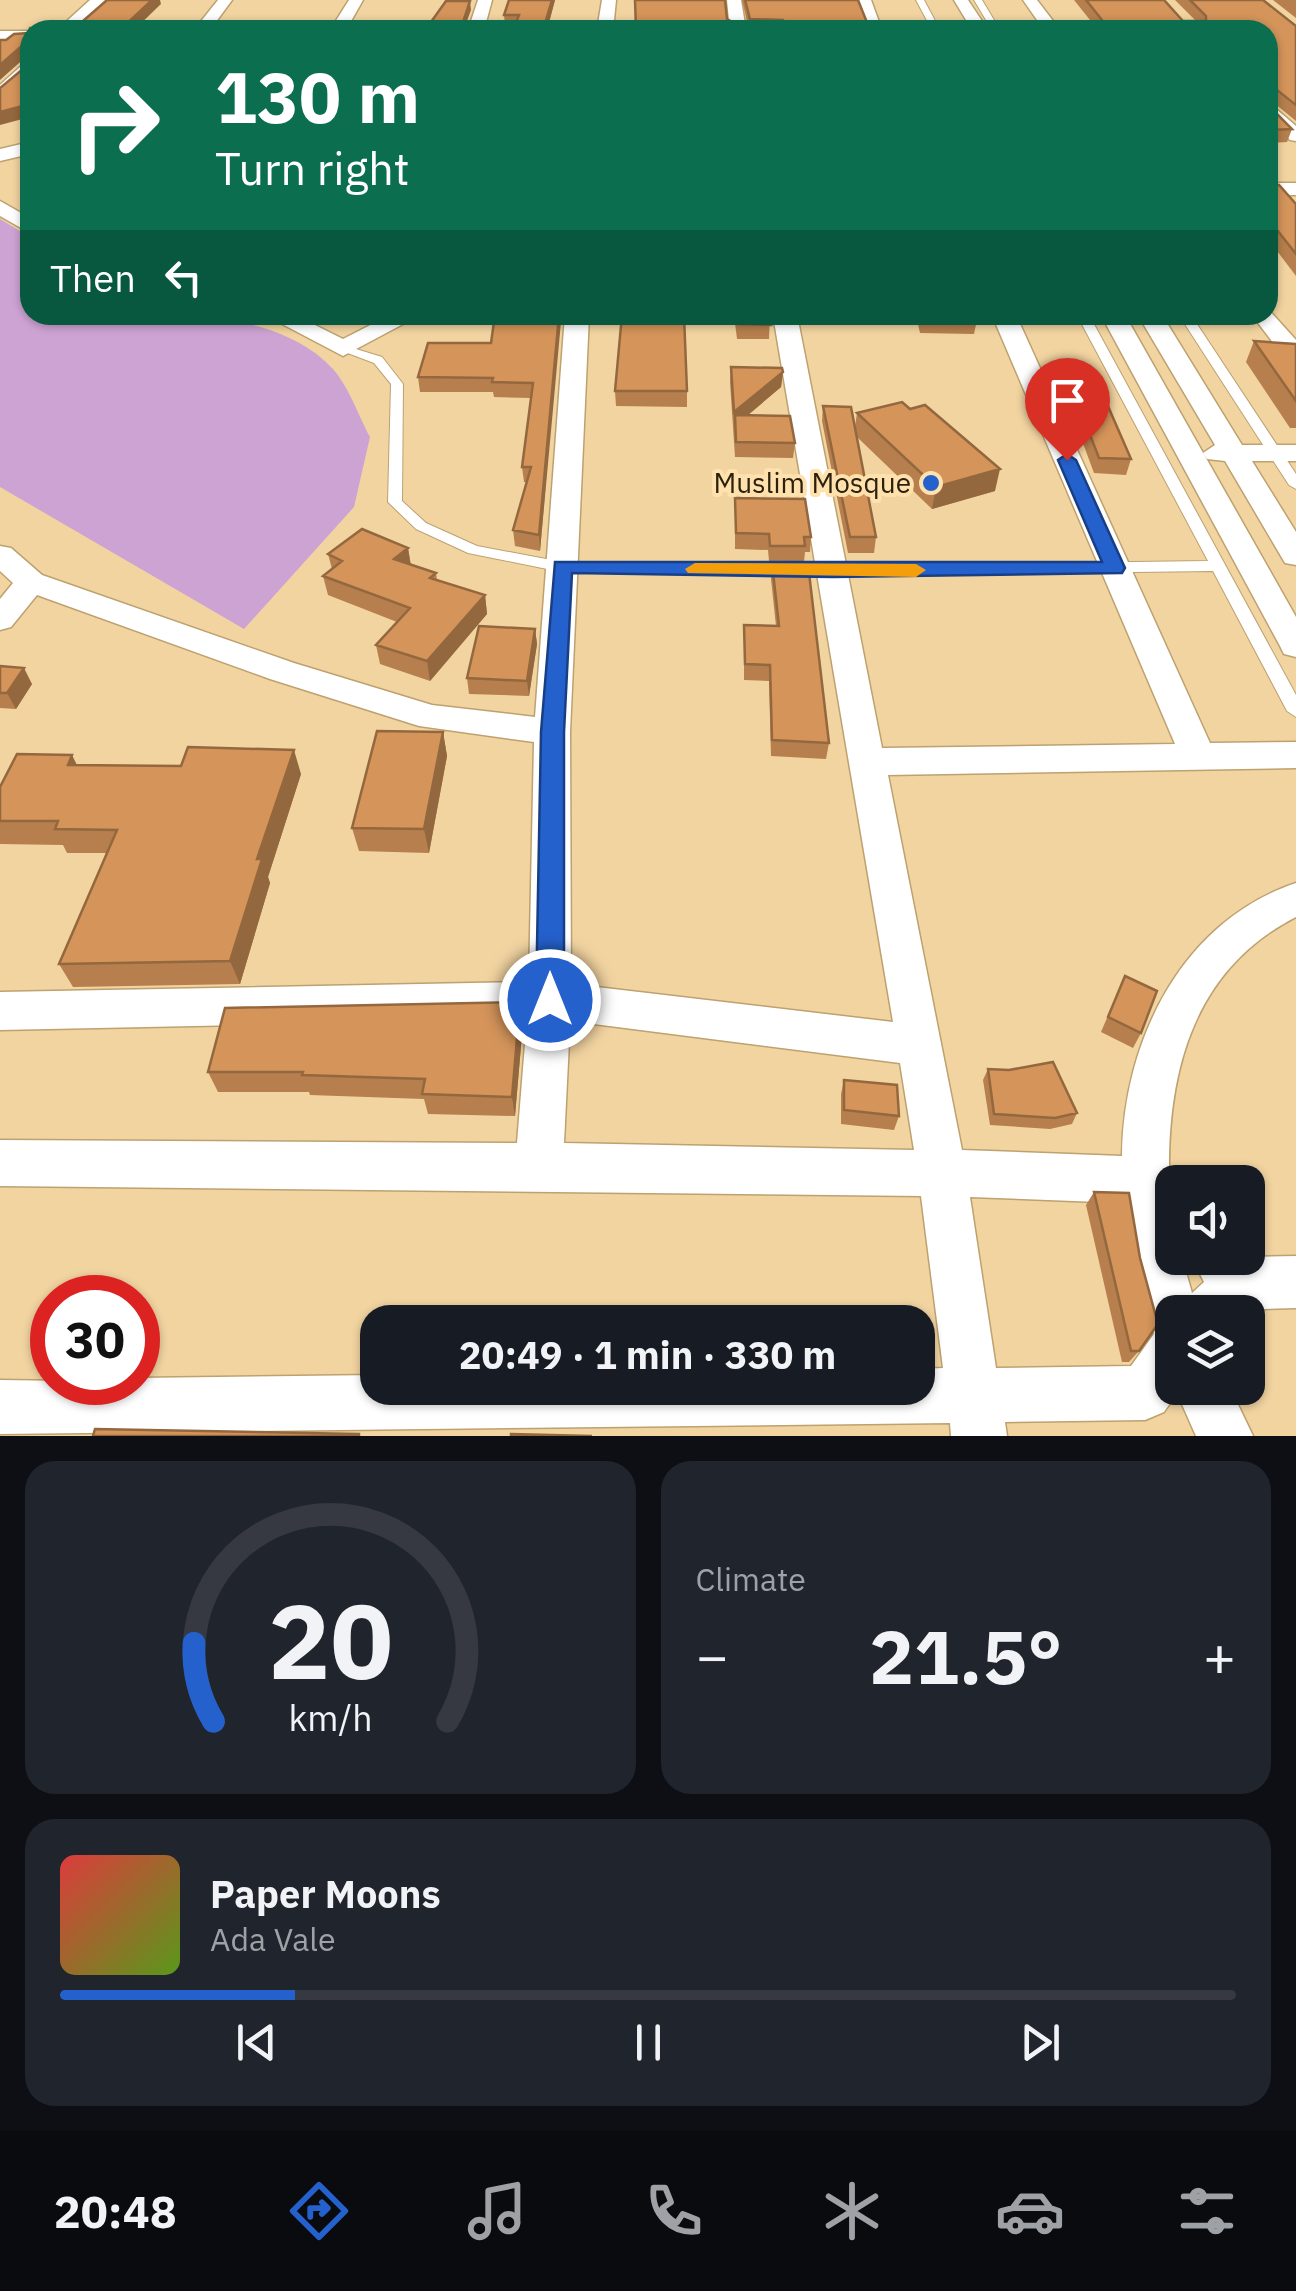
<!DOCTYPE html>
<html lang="en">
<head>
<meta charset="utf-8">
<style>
	body { margin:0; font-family:"IBM Plex Sans",sans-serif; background:#20242c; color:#f1f3f6; height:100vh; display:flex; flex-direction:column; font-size:38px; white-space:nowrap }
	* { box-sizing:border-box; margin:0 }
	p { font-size:32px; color:#9ea1a6 }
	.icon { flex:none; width:55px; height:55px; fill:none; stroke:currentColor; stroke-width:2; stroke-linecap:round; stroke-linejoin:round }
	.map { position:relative; height:1436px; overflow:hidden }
	.panel { display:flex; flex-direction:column; gap:25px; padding:25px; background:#0d0f14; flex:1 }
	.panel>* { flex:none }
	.hud { position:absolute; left:20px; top:20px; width:1258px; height:305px; border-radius:30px; box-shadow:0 2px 8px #0004; background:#0b6e4f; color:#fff; overflow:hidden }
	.fabs { position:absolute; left:1155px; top:1165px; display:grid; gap:20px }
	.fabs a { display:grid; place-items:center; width:110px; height:110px; border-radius:20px; background:#171b24; box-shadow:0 2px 8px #0004; font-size:50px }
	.speed { position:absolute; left:30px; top:1275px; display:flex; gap:20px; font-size:50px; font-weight:700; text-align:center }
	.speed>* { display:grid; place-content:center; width:130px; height:130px; border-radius:50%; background:#171b24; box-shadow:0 2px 8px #0004; line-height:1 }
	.speed .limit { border:15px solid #d22; background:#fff; color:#111 }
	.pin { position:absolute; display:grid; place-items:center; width:85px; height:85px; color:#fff; margin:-102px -42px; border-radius:50% 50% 50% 0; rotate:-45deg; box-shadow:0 0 10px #0007 }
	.pin .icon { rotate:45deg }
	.me { position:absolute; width:110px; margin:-55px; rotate:0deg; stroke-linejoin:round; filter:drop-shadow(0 0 8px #0008) }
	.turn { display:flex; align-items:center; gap:35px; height:210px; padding:0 30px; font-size:45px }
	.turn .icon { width:130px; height:130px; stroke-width:2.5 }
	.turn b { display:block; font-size:70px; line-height:85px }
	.then { display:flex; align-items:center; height:95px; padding:0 30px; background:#0003; gap:20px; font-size:38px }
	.big { font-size:75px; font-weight:700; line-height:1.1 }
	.panel .widget { flex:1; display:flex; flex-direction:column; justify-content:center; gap:15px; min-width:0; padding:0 35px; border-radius:30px; background:#20242c }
	.panel .dial { align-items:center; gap:0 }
	.dial svg { height:260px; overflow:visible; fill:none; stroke:#363941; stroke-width:7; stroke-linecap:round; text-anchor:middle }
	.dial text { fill:#f1f3f6; stroke:none }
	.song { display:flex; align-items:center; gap:30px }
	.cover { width:120px; height:120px; border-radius:15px; background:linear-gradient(135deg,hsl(0 70% 55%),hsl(90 70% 35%)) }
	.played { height:10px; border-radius:5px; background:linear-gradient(90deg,#2561cd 20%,#363941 20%) }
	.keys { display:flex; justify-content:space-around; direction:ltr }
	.heat { display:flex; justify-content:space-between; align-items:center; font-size:55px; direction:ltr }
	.panel .tiles { flex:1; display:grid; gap:25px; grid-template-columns:1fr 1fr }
	.widget:last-child { grid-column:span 2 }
	.trip { position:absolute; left:360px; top:1305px; width:575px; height:100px; border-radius:30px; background:#171b24; box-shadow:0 2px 8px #0004; font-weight:700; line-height:100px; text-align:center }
	.tabs { display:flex; height:160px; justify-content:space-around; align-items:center; background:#090b0e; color:#9ea1a6 }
	.tabs .icon { width:70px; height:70px }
	.tabs .active { color:#2561cd }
	.tabs b { font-size:45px; color:#f1f3f6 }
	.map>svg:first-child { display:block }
</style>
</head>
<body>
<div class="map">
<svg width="1296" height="1436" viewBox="0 0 1296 1436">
	<rect width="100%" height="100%" fill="#f2d4a1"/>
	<path fill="#cda3d4" d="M 0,219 L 30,237 L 30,315 C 120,315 267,297 333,369 C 349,387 359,417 370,437 L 354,507 L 244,629 L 0,487 Z"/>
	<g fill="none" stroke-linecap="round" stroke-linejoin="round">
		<g stroke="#bda16f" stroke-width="2">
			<path id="service" d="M 916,0 L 924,0 L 940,30 L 932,30 Z
				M 974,0 L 982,0 L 1000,30 L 992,30 Z
				M 1077,315 L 1089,315 L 1296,695 L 1296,717 L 1287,711 L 1213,571 L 832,576 L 562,572 L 468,553 L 416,529 L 388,502 L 391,384 L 374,363 L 337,349 L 343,345 L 382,357 L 403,384 L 402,501 L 426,523 L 477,546 L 562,562 L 832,566 L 1208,561 Z
				M 1179,315 L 1191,315 L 1296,474 L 1296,489 L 1289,485 Z"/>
		</g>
		<g stroke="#bda16f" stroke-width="3">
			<path id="minor" d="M 90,0 L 106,0 L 74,30 L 57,30 Z
				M 218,0 L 232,0 L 210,30 L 194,30 Z
				M 349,0 L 363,0 L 346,30 L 330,30 Z
				M 478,0 L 492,0 L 484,30 L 468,30 Z
				M 602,0 L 616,0 L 613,30 L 597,30 Z
				M 727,0 L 741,0 L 746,30 L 730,30 Z
				M 857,0 L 871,0 L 882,30 L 866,30 Z
				M 954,0 L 968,0 L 988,30 L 972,30 Z
				M 1023,0 L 1037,0 L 1060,30 L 1044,30 Z
				M 0,31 L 30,31 L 30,41 L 0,41 Z
				M 30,58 L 30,73 L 0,100 L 0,85 Z
				M 1268,102 L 1296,126 L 1296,141 L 1290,140 L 1268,117 Z
				M 30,142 L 30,154 L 0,161 L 0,149 Z
				M 1268,183 L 1296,183 L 1296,195 L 1268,195 Z
				M 0,201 L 30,218 L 30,233 L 0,216 Z
				M 1268,309 L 1296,340 L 1296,363 L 1287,361 L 1252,315 L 1268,315 Z
				M 265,315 L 295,315 L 343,339 L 390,315 L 420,315 L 343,356 Z
				M 565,315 L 589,315 L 570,732 L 571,984 L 893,1022 L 773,315 L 797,315 L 882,748 L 1175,744 L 992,315 L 1016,315 L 1210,743 L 1296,742 L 1296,768 L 888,775 L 962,1150 L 1122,1156 C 1123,1041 1182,921 1296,883 L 1296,917 C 1196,968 1168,1067 1169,1172 L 1180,1182 L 1172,1182 L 1172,1258 L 1182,1258 L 1192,1293 L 1204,1282 L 1192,1258 L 1248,1258 L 1248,1254 L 1251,1257 L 1296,1256 L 1296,1308 L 1172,1312 L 1172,1388 L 1230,1388 L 1253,1436 L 1196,1436 L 1177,1393 L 1164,1412 L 1145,1420 L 1005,1422 L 1007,1436 L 951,1436 L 950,1423 L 0,1434 L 0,1380 L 138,1382 L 138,1378 L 378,1375 L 378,1388 L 918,1388 L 918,1369 L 943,1368 L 921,1196 L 0,1186 L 0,1140 L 517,1143 L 527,1019 L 0,1030 L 0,992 L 529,982 L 534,742 L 419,726 L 270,679 L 37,595 L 11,627 L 0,630 L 0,599 L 13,583 L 0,571 L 0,546 L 11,548 L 42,575 L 294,663 L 432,705 L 535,717 ZM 570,1021 L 900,1063 L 914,1150 L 564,1143 ZM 970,1197 L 1124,1203 L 1134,1270 L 1154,1334 L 1131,1366 L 996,1368 Z
				M 1101,315 L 1125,315 L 1296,617 L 1296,657 L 1284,654 L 1280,646 Z
				M 1138,315 L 1162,315 L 1242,445 L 1296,445 L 1296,461 L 1252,461 L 1296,532 L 1296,565 L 1285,563 L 1225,461 L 1207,459 L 1203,453 L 1215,445 Z"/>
		</g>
		<use href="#service" fill="#fff" fill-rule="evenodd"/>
		<use href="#minor" fill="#fff" fill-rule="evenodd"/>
	</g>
	<path fill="#b67f4d" d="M 555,0 L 547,30 L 513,30 L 515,25 L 505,25 L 504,15 Z
		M 742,0 L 858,0 L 870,30 L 749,30 Z
		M 1074,0 L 1164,0 L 1183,21 L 1196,21 L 1175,0 L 1263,0 L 1296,26 L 1296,121 L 1269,99 L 1270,107 L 1292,129 L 1287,142 L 1268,143 L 1268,30 L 1098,30 Z
		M 1273,0 L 1296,0 L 1296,18 Z
		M 1268,174 L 1270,184 L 1296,204 L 1296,276 L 1268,239 Z
		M 495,315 L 560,315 L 540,551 L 515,546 L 513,530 L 527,482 L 524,482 L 522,467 L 531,398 L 494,397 L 493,392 L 420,392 L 418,377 L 491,343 Z
		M 734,315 L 770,315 L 769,339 L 737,339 Z
		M 916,315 L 976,315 L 977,320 L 974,334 L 920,333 Z
		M 1254,341 L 1296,344 L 1296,428 L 1290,428 L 1246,362 Z
		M 731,367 L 783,372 L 781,387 L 748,415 L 795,443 L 793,458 L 735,457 L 730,382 Z
		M 615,391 L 687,391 L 687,407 L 616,406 Z
		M 1075,396 L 1131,459 L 1126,475 L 1094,473 L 1071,411 Z
		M 823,406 L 855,427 L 857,413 L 995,491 L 932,509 L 857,437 L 876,537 L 874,553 L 848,553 L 822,421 Z
		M 735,498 L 811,537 L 810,552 L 805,552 L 804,562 L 769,561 L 768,550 L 735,549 Z
		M 408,548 L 411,565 L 436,573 L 437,580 L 485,595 L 487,614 L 430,681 L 380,664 L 376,645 L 397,622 L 328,595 L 323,576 L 332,569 L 328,554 Z
		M 772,563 L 829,743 L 826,759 L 771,756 L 769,681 L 744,680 L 744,625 L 776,626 L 771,579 Z
		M 535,629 L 537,644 L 529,696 L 469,694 L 467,678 Z
		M 0,666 L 32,684 L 16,709 L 0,708 Z
		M 443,732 L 447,756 L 429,853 L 359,851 L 352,828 Z
		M 77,765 L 301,774 L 268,877 L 270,883 L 240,984 L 73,987 L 59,964 L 107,853 L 67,853 L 63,845 L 0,844 L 0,787 Z
		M 1125,976 L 1141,1033 L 1133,1048 L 1101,1032 Z
		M 520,1002 L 523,1023 L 515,1116 L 428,1114 L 424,1099 L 310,1095 L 309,1092 L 218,1092 L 208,1072 Z
		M 988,1069 L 1077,1113 L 1072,1124 L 1050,1129 L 990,1125 L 983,1080 Z
		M 844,1080 L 899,1116 L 894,1130 L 841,1124 L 841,1094 Z
		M 1094,1192 L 1139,1351 L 1129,1362 L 1122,1362 L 1086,1205 Z"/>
	<path fill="#94683f" d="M 152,0 L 160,0 L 161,4 L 134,30 L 120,30 Z
		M 552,0 L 555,0 L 547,30 L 543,30 Z
		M 470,1 L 471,10 L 464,29 L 464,19 Z
		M 24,44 L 28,55 L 0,80 L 0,65 Z
		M 30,104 L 30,117 L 0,125 L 0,112 Z
		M 559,315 L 561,322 L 540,551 L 539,535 Z
		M 783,372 L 781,387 L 735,426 L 735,415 L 734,427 L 734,412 Z
		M 1000,469 L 995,491 L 932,509 L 936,487 Z
		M 408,548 L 411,568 L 394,559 Z
		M 485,595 L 487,614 L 430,681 L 427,661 Z
		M 535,629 L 537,644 L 529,696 L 527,681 Z
		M 24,668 L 32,684 L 16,709 L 7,693 Z
		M 443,732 L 447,756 L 429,853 L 424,829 Z
		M 294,750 L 301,774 L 268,877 L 270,883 L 240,984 L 230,961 L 257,859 Z
		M 72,755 L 84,779 L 68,765 Z
		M 520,1002 L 523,1023 L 515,1116 L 512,1097 Z"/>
	<path fill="#d4945a" stroke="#94683f" stroke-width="2.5" d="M 107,0 L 152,0 L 120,30 L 30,30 L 30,104 L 0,112 L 0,88 L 29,64 L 29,44 L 24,44 L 0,65 L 0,40 L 6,40 L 14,34 L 29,33 L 30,28 L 75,28 Z
		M 509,0 L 552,0 L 543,30 L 513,30 L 519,15 L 504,15 Z
		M 635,0 L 725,0 L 727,19 L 734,23 L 735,30 L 636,30 Z
		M 745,0 L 858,0 L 870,30 L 785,30 L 783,20 L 750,19 Z
		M 1086,0 L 1164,0 L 1183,21 L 1206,21 L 1206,16 L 1190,0 L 1263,0 L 1296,26 L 1296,105 L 1272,86 L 1268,89 L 1270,107 L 1292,129 L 1268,130 L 1268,30 L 1110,30 Z
		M 446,1 L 470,1 L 464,19 L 467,24 L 464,30 L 379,30 L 426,29 Z
		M 1268,174 L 1270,184 L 1279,185 L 1296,204 L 1296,254 L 1270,221 L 1268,221 Z
		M 495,315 L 559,315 L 539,535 L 513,530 L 531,467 L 522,467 L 533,383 L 492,382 L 493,378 L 418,377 L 428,343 L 491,343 Z
		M 622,315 L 684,315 L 687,391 L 615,391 Z
		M 737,315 L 770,315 L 771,325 L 738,324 Z
		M 922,315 L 976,315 L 977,320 L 923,319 Z
		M 1254,341 L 1296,344 L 1296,401 Z
		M 731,367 L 782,368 L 783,372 L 734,412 Z
		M 1075,396 L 1104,397 L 1131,459 L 1099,458 Z
		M 902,402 L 910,409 L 925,405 L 1000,469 L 936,487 L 857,413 Z
		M 823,406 L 851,407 L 876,537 L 850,537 Z
		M 735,415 L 790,416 L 795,443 L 736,442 Z
		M 735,498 L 805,499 L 811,537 L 804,537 L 805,546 L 770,546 L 769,534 L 736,533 Z
		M 362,529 L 408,548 L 394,559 L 436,573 L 430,578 L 485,595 L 427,661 L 376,645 L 410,608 L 323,576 L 342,561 L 328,554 Z
		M 772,563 L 808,564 L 829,743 L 772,740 L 770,665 L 745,664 L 744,625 L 779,626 Z
		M 479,626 L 535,629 L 527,681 L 467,678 Z
		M 0,666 L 24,668 L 7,693 L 0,693 Z
		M 377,731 L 443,732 L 424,829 L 352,828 Z
		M 188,747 L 294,750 L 257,859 L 262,859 L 230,961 L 59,964 L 117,830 L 55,829 L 58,821 L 0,821 L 0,787 L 17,754 L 72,755 L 68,765 L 181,766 Z
		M 1125,976 L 1157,991 L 1141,1033 L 1108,1017 Z
		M 520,1002 L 512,1097 L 422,1094 L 425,1079 L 302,1075 L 303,1072 L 208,1072 L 225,1008 Z
		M 1053,1062 L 1077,1113 L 1055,1118 L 994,1114 L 988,1069 L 1009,1070 Z
		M 844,1080 L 897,1085 L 899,1116 L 844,1110 Z
		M 1094,1192 L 1129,1193 L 1140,1258 L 1158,1324 L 1139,1351 L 1131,1351 Z
		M 95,1429 L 359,1434 L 359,1436 L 93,1436 Z
		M 511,1434 L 592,1436 L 511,1436 Z"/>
	<path fill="#2561cd" stroke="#183f85" stroke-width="2.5" d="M 1067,454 L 1076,460 L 1125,568 L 1122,573 L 832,577 L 572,573 L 564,732 L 564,1000 L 560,1009 L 550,1012 L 540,1009 L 536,1000 L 541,732 L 555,562 L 1102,562 L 1058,460 Z"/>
	<path fill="#f59e0b" d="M 695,563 L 916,564 L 926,570 L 916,577 L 688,573 L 685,569 Z"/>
	<circle fill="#2561cd" stroke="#ffe1ae" stroke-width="4" cx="931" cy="483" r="10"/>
	<g text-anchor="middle" stroke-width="8" stroke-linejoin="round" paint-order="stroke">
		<g font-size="28" fill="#2c210d" stroke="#ffe1ae" text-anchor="end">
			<text x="911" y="493">Muslim Mosque</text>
		</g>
	</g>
</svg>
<div class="fabs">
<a><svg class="icon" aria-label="sound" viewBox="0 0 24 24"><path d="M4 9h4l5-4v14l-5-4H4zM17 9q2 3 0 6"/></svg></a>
<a><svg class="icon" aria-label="layers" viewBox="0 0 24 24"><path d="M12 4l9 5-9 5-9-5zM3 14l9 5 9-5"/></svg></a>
</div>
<div class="speed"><div class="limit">30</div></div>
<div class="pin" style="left:1067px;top:460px;background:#d93025"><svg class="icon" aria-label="arrive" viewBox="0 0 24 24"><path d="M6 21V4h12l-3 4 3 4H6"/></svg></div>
<svg class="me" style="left:550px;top:1000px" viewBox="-20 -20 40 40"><circle r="17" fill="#2561cd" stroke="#fff" stroke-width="3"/><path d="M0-11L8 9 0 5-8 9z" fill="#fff"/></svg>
<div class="trip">20:49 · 1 min · 330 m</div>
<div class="hud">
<div class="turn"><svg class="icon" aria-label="right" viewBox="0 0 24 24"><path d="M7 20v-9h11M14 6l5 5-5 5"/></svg><div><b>130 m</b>Turn right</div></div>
<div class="then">Then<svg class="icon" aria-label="left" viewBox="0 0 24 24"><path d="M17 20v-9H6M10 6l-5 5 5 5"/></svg></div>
</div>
</div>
<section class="panel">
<div class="tiles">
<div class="widget dial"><svg viewBox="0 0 100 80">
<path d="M14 69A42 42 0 1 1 86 69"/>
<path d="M14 69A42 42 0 0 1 8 45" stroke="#2561cd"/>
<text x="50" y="56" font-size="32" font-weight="700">20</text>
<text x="50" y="72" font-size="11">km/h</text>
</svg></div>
<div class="widget"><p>Climate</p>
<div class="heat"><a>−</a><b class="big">21.5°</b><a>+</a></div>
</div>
<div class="widget">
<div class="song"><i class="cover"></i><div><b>Paper Moons</b><p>Ada Vale</p></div></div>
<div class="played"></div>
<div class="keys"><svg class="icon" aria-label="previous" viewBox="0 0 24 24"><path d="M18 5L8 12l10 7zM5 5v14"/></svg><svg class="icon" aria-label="pause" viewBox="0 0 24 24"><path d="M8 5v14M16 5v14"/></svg><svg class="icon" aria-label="next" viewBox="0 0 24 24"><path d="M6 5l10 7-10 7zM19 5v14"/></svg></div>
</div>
</div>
</section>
<nav class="tabs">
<b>20:48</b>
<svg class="icon active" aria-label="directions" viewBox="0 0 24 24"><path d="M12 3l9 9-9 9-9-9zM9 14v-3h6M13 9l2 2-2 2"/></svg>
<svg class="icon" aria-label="music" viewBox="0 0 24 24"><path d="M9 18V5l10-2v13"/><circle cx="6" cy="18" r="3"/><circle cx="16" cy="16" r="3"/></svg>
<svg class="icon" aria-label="phone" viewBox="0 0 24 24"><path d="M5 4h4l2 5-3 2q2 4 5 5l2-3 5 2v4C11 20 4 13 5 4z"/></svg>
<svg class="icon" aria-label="climate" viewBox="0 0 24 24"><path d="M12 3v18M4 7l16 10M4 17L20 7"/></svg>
<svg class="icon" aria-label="car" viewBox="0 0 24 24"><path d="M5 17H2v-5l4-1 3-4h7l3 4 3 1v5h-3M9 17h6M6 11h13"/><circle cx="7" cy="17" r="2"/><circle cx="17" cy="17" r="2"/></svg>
<svg class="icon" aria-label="filters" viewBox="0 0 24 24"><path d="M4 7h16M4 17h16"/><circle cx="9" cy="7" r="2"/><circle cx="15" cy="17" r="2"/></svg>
</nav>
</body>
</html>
